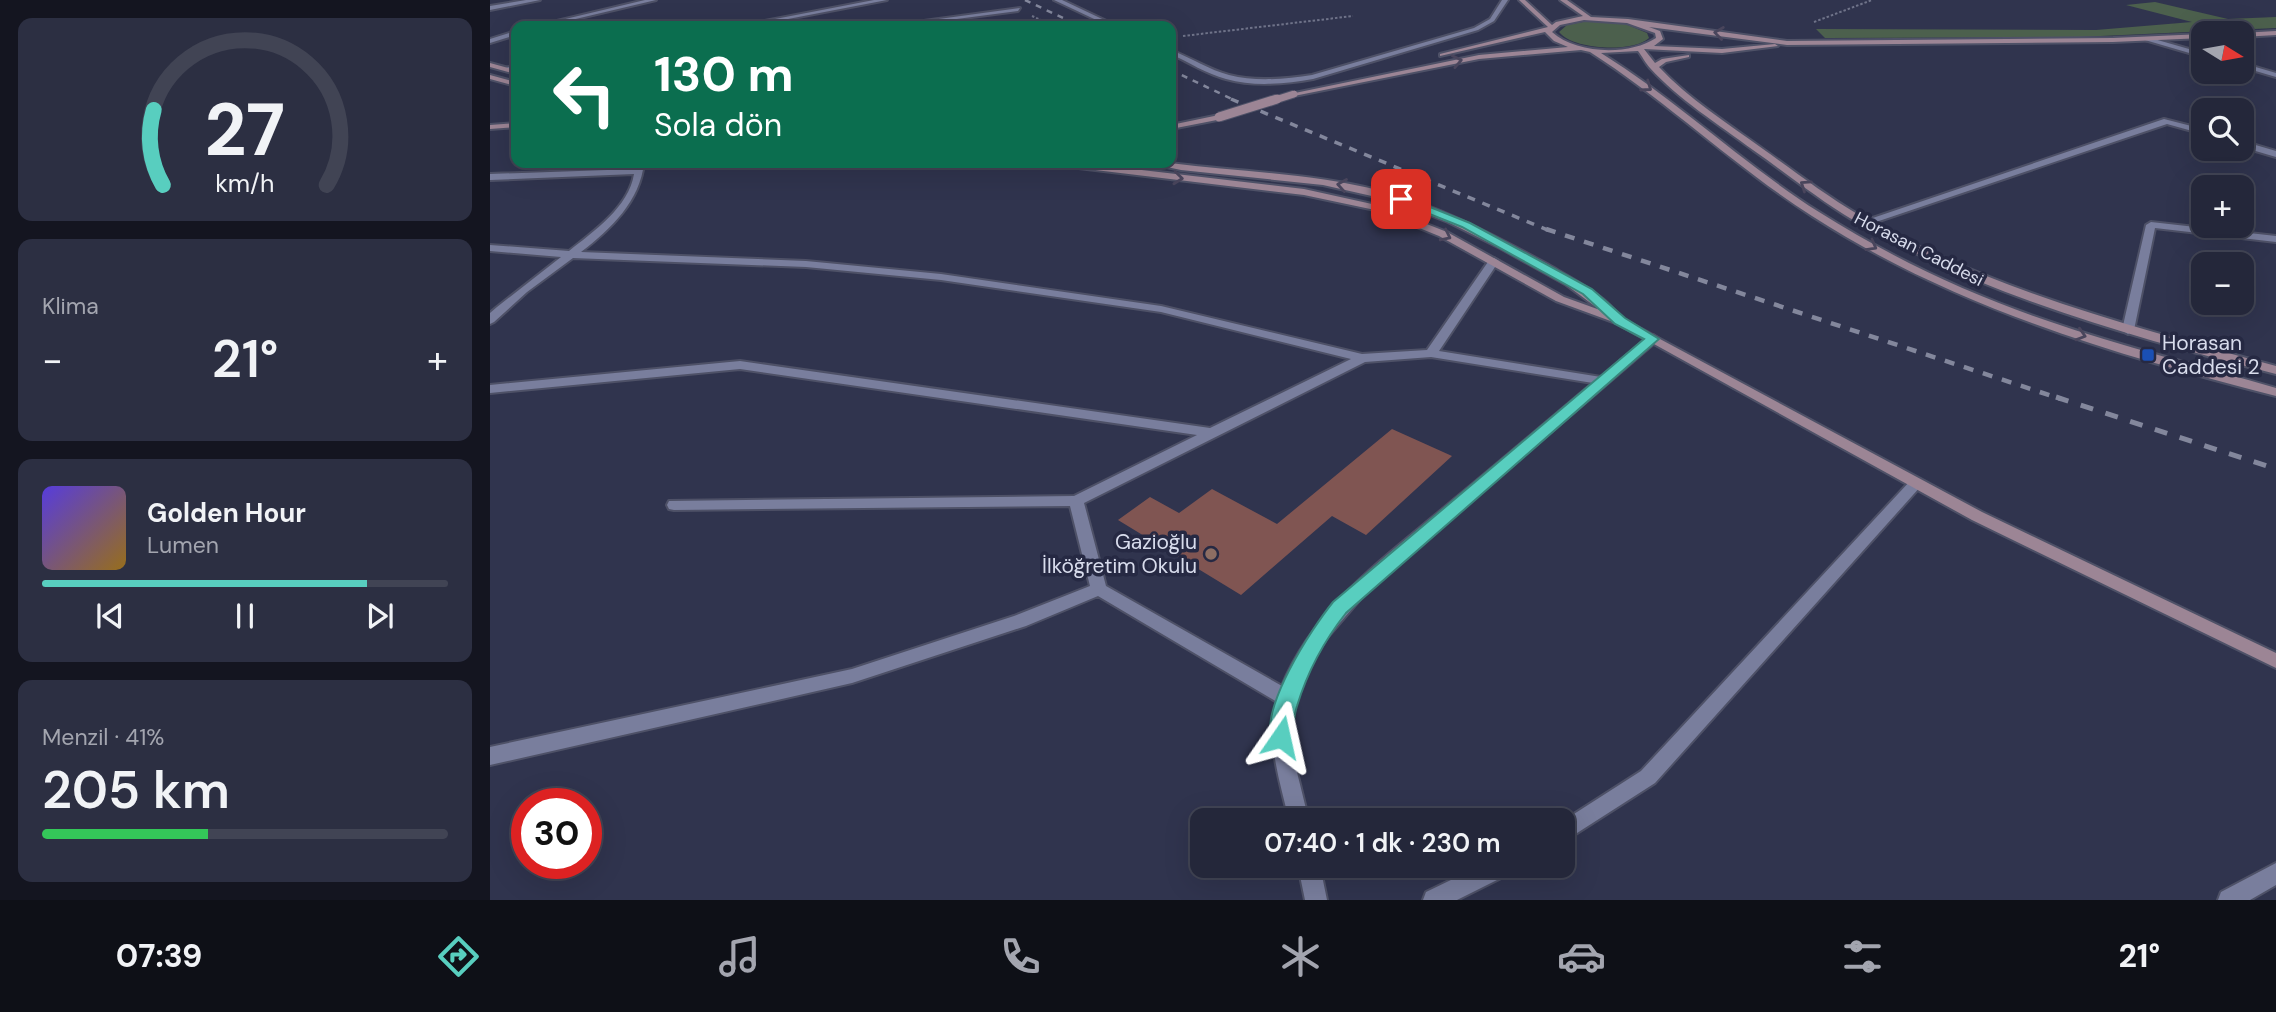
<!DOCTYPE html>
<html lang="tr">
<head>
<meta charset="utf-8">
<style>
	body { margin:0; font-family:"DM Sans",sans-serif; background:#2c2f42; color:#f1f3f6; height:100vh; display:flex; flex-direction:column; font-size:26px; white-space:nowrap }
	* { box-sizing:border-box; margin:0 }
	p { font-size:23px; color:#a3a5af }
	.icon { flex:none; width:38px; height:38px; fill:none; stroke:currentColor; stroke-width:2; stroke-linecap:round; stroke-linejoin:round }
	.map { position:relative; flex:1; overflow:hidden }
	.drawer { display:flex; flex-direction:column; gap:18px; padding:18px; background:#141520; width:490px }
	.drawer>* { flex:none }
	.guide { position:absolute; left:21px; top:21px; width:665px; height:147px; border-radius:14px; box-shadow:0 7px 28px #0002,0 0 0 2px #414454; background:#0b6e4f; color:#fff; overflow:hidden }
	.needle { width:46px; rotate:101deg }
	.controls { position:absolute; left:1701px; top:21px; display:grid; gap:14px }
	.controls a { display:grid; place-items:center; width:63px; height:63px; border-radius:14px; background:#24273a; box-shadow:0 7px 28px #0002,0 0 0 2px #414454; font-size:35px }
	.speed { position:absolute; left:21px; top:788px; display:flex; gap:14px; font-size:35px; font-weight:700; text-align:center }
	.speed>* { display:grid; place-content:center; width:91px; height:91px; border-radius:50%; background:#24273a; box-shadow:0 7px 28px #0002,0 0 0 2px #414454; line-height:1 }
	.speed .limit { border:10px solid #d22; background:#fff; color:#111 }
	.pin { position:absolute; display:grid; place-items:center; width:60px; height:60px; color:#fff; margin:-30px; border-radius:14px; box-shadow:0 4px 10px #0006 }
	.me { position:absolute; width:77px; margin:-38px; rotate:11deg; stroke-linejoin:round; filter:drop-shadow(0 0 5px #0008) }
	.turn { display:flex; align-items:center; gap:24px; height:147px; padding:0 28px; font-size:32px }
	.turn .icon { width:91px; height:91px; stroke-width:2.5 }
	.turn b { display:block; font-size:49px; line-height:60px }
	.big { font-size:52px; font-weight:600; line-height:1.1 }
	.drawer .card { flex:1; display:flex; flex-direction:column; justify-content:center; gap:10px; min-width:0; padding:0 24px; border-radius:14px; background:#2c2f42 }
	.drawer .dial { align-items:center; gap:0 }
	.dial svg { height:182px; overflow:visible; fill:none; stroke:#414454; stroke-width:7; stroke-linecap:round; text-anchor:middle }
	.dial text { fill:#f1f3f6; stroke:none }
	.song { display:flex; align-items:center; gap:21px }
	.cover { width:84px; height:84px; border-radius:10px; background:linear-gradient(135deg,hsl(250 70% 55%),hsl(40 70% 35%)) }
	.played { height:7px; border-radius:4px; background:linear-gradient(90deg,#58cebf 80%,#414454 80%) }
	.keys { display:flex; justify-content:space-around; direction:ltr }
	.heat { display:flex; justify-content:space-between; align-items:center; font-size:38px; direction:ltr }
	.charge { height:10px; border-radius:5px; background:linear-gradient(90deg,#34c759 41%,#414454 0) }
	.trip { position:absolute; left:700px; top:808px; width:385px; height:70px; border-radius:14px; background:#24273a; box-shadow:0 7px 28px #0002,0 0 0 2px #414454; font-weight:600; line-height:70px; text-align:center }
	.tab-bar { display:flex; height:112px; justify-content:space-around; align-items:center; background:#0e1017; color:#a3a5af }
	.tab-bar .icon { width:49px; height:49px }
	.tab-bar .selected { color:#58cebf }
	.tab-bar b { font-size:32px; color:#f1f3f6 }
	main { display:flex; flex:1; min-height:0 }
	.map>svg:first-child { display:block }
</style>
</head>
<body>
<main>
<section class="drawer">
<div class="card dial"><svg viewBox="0 0 100 80">
<path d="M14 69A42 42 0 1 1 86 69"/>
<path d="M14 69A42 42 0 0 1 10 36" stroke="#58cebf"/>
<text x="50" y="56" font-size="32" font-weight="700">27</text>
<text x="50" y="72" font-size="11">km/h</text>
</svg></div>
<div class="card"><p>Klima</p>
<div class="heat"><a>−</a><b class="big">21°</b><a>+</a></div>
</div>
<div class="card">
<div class="song"><i class="cover"></i><div><b>Golden Hour</b><p>Lumen</p></div></div>
<div class="played"></div>
<div class="keys"><svg class="icon" aria-label="previous" viewBox="0 0 24 24"><path d="M18 5L8 12l10 7zM5 5v14"/></svg><svg class="icon" aria-label="pause" viewBox="0 0 24 24"><path d="M8 5v14M16 5v14"/></svg><svg class="icon" aria-label="next" viewBox="0 0 24 24"><path d="M6 5l10 7-10 7zM19 5v14"/></svg></div>
</div>
<div class="card"><p>Menzil · 41%</p><b class="big">205 km</b><div class="charge"></div></div>
</section>
<div class="map">
<svg width="1786" height="900" viewBox="0 0 1786 900">
	<rect width="100%" height="100%" fill="#30344e"/>
	<path fill="#4c604d" d="M 1665,2 L 1738,19 L 1786,17 L 1786,28 L 1589,37 L 1335,38 L 1326,29 L 1606,30 L 1702,22 L 1636,5 Z
		M 1098,21 L 1133,23 L 1157,33 L 1159,38 C 1143,53 1083,50 1069,32 L 1077,25 Z"/>
	<path fill="#805552" d="M 902,429 L 962,456 L 876,535 L 842,516 L 751,595 L 628,520 L 660,497 L 689,513 L 722,489 L 787,524 Z"/>
	<g fill="none" stroke-linecap="round" stroke-linejoin="round">
		<g stroke="#4e5167" stroke-width="4">
			<path id="street" d="M 36,0 L 50,0 L 0,10 L 0,6 Z
				M 155,0 L 166,0 L 56,26 L 46,26 Z
				M 384,0 L 397,0 L 261,26 L 249,26 Z
				M 564,0 L 572,0 L 627,26 L 619,26 Z
				M 1012,0 L 1018,0 L 1004,21 L 988,30 L 823,79 C 795,84 764,87 736,79 C 717,74 698,62 681,54 L 681,50 L 683,51 C 701,58 720,70 739,75 C 766,82 796,79 822,75 L 984,28 L 1000,19 Z
				M 530,8 L 528,11 L 413,26 L 397,26 Z
				M 26,31 L 26,35 L 0,43 L 0,39 Z
				M 1657,37 L 1713,53 L 1713,57 L 1655,40 Z
				M 1752,63 L 1786,73 L 1786,77 L 1752,67 Z
				M 26,65 L 26,69 L 16,71 L 12,69 Z
				M 1674,119 L 1713,129 L 1713,134 L 1677,124 L 1380,224 L 1371,222 Z
				M 1752,141 L 1786,151 L 1786,157 L 1752,147 Z
				M 146,163 L 154,163 C 150,201 121,229 91,252 L 316,261 L 451,274 L 671,306 L 872,354 L 937,350 L 1000,259 L 1004,258 L 1009,261 L 949,351 L 1111,377 L 1159,336 L 1163,335 L 1169,339 L 879,589 L 836,639 L 815,674 L 802,716 L 801,737 L 803,756 L 819,821 L 799,821 C 790,780 776,744 787,702 L 608,596 L 536,626 L 362,683 L 0,765 L 0,747 L 362,669 L 524,616 L 600,586 L 580,506 L 184,510 L 179,509 L 177,505 L 179,501 L 584,496 L 707,435 L 250,369 L 0,393 L 0,385 L 250,361 L 720,428 L 861,359 L 671,312 L 451,280 L 316,267 L 83,258 L 37,292 L 4,322 L 0,324 L 0,313 L 7,307 L 71,257 L 0,251 L 0,245 L 79,251 C 103,232 139,207 144,174 L 0,180 L 0,174 L 145,169 ZM 941,357 L 1103,383 C 1054,424 1005,466 955,507 C 893,559 824,608 792,686 L 616,586 L 594,503 L 875,362 Z
				M 1661,222 L 1786,236 L 1786,242 L 1665,228 L 1644,330 L 1638,334 L 1632,330 L 1656,225 Z
				M 1426,478 L 1431,480 L 1433,483 L 1431,486 L 1165,783 L 1073,842 L 1073,821 L 1151,771 L 1421,480 Z
				M 1786,863 L 1786,885 L 1760,900 L 1728,900 L 1731,892 Z
				M 808,866 L 830,866 L 837,900 L 815,900 Z
				M 990,866 L 1024,866 L 1021,873 L 967,900 L 933,900 L 936,892 Z"/>
		</g>
		<g stroke="#4e5167" stroke-width="4">
			<path id="secondary" d="M 1029,0 L 1035,0 L 1062,25 L 1066,22 L 1093,16 L 1070,0 L 1077,0 L 1101,17 L 1138,19 L 1297,41 L 1623,38 L 1713,34 L 1713,38 L 1623,42 L 1297,45 L 1159,27 L 1170,31 L 1173,39 L 1164,46 L 1232,49 L 1285,44 L 1288,46 L 1232,53 L 1154,49 L 1165,63 L 1172,59 L 1199,55 L 1199,57 L 1176,62 L 1169,67 C 1199,99 1237,123 1273,149 C 1304,171 1335,195 1369,215 C 1497,289 1644,327 1786,366 L 1786,374 C 1642,337 1492,295 1363,220 C 1328,199 1296,173 1263,150 C 1228,124 1188,99 1160,68 C 1156,64 1152,56 1148,51 L 1111,53 C 1188,101 1253,164 1329,212 C 1400,257 1478,294 1558,321 C 1633,347 1710,366 1786,388 L 1786,396 C 1625,355 1463,307 1322,216 C 1244,166 1178,102 1100,52 L 1091,50 L 989,59 L 804,96 L 800,94 L 989,55 L 1078,47 L 1064,41 L 1055,32 L 950,56 L 950,54 L 1058,27 ZM 1094,20 L 1137,23 L 1165,33 L 1166,38 C 1139,56 1086,54 1062,32 L 1070,25 Z
				M 1786,31 L 1786,35 L 1752,37 L 1751,33 Z
				M 0,63 L 26,70 L 26,74 L 0,67 Z
				M 0,75 L 26,82 L 26,86 L 0,79 Z
				M 729,115 L 732,115 L 732,119 L 681,129 L 681,125 Z
				M 26,123 L 26,127 L 0,129 L 0,125 Z
				M 568,163 L 592,163 L 814,189 L 891,206 L 957,232 L 1074,297 L 1110,310 L 1075,284 L 1010,248 L 958,222 L 904,201 L 833,185 L 691,170 L 658,163 L 680,163 C 750,172 822,173 891,191 C 950,206 1004,236 1057,264 C 1077,276 1119,297 1129,317 L 1492,512 L 1786,653 L 1786,668 L 1482,520 L 1126,323 L 1066,301 L 949,236 L 885,210 L 814,195 L 572,166 Z"/>
		</g>
		<path stroke="#6f7389" stroke-width="2" stroke-dasharray="2.5 2" stroke-linecap="butt" d="M 542,16 L 564,26
			M 1324,22 L 1382,0
			M 693,36 L 863,16"/>
		<use href="#street" fill="#797e9d" fill-rule="evenodd"/>
		<use href="#secondary" fill="#9c8595" fill-rule="evenodd"/>
		<path stroke="#83879c" stroke-width="2.5" stroke-dasharray="6 6" stroke-linecap="butt" d="M 535,0 L 590,26
			M 681,70 L 746,101"/>
		<path stroke="#83879c" stroke-width="3.5" stroke-dasharray="8 8" stroke-linecap="butt" d="M 741,99 L 1060,231"/>
		<path stroke="#83879c" stroke-width="4.5" stroke-dasharray="10 10" stroke-linecap="butt" d="M 1056,229 L 1571,399"/>
		<path stroke="#83879c" stroke-width="5" stroke-dasharray="13 13" stroke-linecap="butt" d="M 1566,397 L 1786,469"/>
		<g stroke="#4e5167" stroke-width="9" stroke-linecap="butt">
			<path id="secondary-bridge-far1" d="M 782,101 L 804,94"/>
		</g>
		<g stroke="#4e5167" stroke-width="11" stroke-linecap="butt">
			<path id="secondary-bridge" d="M 729,117 L 787,99"/>
		</g>
		<use href="#secondary-bridge-far1" stroke="#9c8595" stroke-width="7"/>
		<use href="#secondary-bridge" stroke="#9c8595" stroke-width="9"/>
	</g>
	<defs><path id="oneway-chevron" d="M-2-3.5L2.5 0L-2 3.5" fill="none" stroke-width="1.6" stroke-linecap="round" stroke-linejoin="round" transform="scale(1.75)"/></defs>
	<g stroke="#49455c">
		<use href="#oneway-chevron" transform="translate(1229 33) rotate(-172)"/>
		<use href="#oneway-chevron" transform="translate(967 61) rotate(-12)"/>
		<use href="#oneway-chevron" transform="translate(1157 87) rotate(35)"/>
		<use href="#oneway-chevron" transform="translate(688 178) rotate(6)"/>
		<use href="#oneway-chevron" transform="translate(852 185) rotate(-170)"/>
		<use href="#oneway-chevron" transform="translate(1315 185) rotate(-146)"/>
		<use href="#oneway-chevron" transform="translate(956 236) rotate(26)"/>
		<use href="#oneway-chevron" transform="translate(1382 246) rotate(29)"/>
		<use href="#oneway-chevron" transform="translate(1591 335) rotate(17)"/>
	</g>
	<path fill="#58cebf" stroke="#39867c" stroke-width="2" d="M 907,197 L 915,197 L 980,223 L 1102,289 L 1135,318 L 1169,339 L 856,613 C 833,642 818,670 807,706 C 803,718 804,732 798,744 L 791,747 L 783,744 C 767,711 822,628 843,602 L 1154,339 L 1125,324 L 1093,294 L 972,227 L 907,201 Z"/>
	<rect fill="#1a4fb4" stroke="#262943" stroke-width="2.5" x="1651" y="348" width="14" height="14" rx="3.5"/>
	<circle fill="#8d6e63" stroke="#262943" stroke-width="2.5" cx="721" cy="554" r="7"/>
	<g text-anchor="middle" stroke-width="7" stroke-linejoin="round" paint-order="stroke">
		<g font-size="18" fill="#d8dcec" stroke="#262943">
			<text transform="translate(1429 249) rotate(27)" y="6">Horasan Caddesi</text>
		</g>
		<g font-size="21" fill="#d8dcec" stroke="#262943" text-anchor="start">
			<text x="1672" y="350">Horasan<tspan x="1672" dy="24">Caddesi 2</tspan></text>
			<text x="707" y="549" text-anchor="end">Gazioğlu<tspan x="707" dy="24">İlköğretim Okulu</tspan></text>
		</g>
	</g>
</svg>
<div class="controls">
<a><svg class="needle" viewBox="-14 -14 28 28"><path d="M0-13l5 13h-10z" fill="#e53935"/><path d="M0 13l5-13h-10z" fill="#a3a5af"/></svg></a>
<a><svg class="icon" aria-label="search" viewBox="0 0 24 24"><circle cx="10" cy="10" r="6"/><path d="M15 15l6 6"/></svg></a>
<a>+</a>
<a>−</a>
</div>
<div class="speed"><div class="limit">30</div></div>
<div class="pin" style="left:911px;top:199px;background:#d93025"><svg class="icon" aria-label="arrive" viewBox="0 0 24 24"><path d="M6 21V4h12l-3 4 3 4H6"/></svg></div>
<svg class="me" style="left:791px;top:737px" viewBox="-20 -20 40 40"><path d="M0-17L14 15 0 8-14 15z" fill="#58cebf" stroke="#fff" stroke-width="4"/></svg>
<div class="trip">07:40 · 1 dk · 230 m</div>
<div class="guide">
<div class="turn"><svg class="icon" aria-label="left" viewBox="0 0 24 24"><path d="M17 20v-9H6M10 6l-5 5 5 5"/></svg><div><b>130 m</b>Sola dön</div></div>
</div>
</div>
</main>
<nav class="tab-bar">
<b>07:39</b>
<svg class="icon selected" aria-label="directions" viewBox="0 0 24 24"><path d="M12 3l9 9-9 9-9-9zM9 14v-3h6M13 9l2 2-2 2"/></svg>
<svg class="icon" aria-label="music" viewBox="0 0 24 24"><path d="M9 18V5l10-2v13"/><circle cx="6" cy="18" r="3"/><circle cx="16" cy="16" r="3"/></svg>
<svg class="icon" aria-label="phone" viewBox="0 0 24 24"><path d="M5 4h4l2 5-3 2q2 4 5 5l2-3 5 2v4C11 20 4 13 5 4z"/></svg>
<svg class="icon" aria-label="climate" viewBox="0 0 24 24"><path d="M12 3v18M4 7l16 10M4 17L20 7"/></svg>
<svg class="icon" aria-label="car" viewBox="0 0 24 24"><path d="M5 17H2v-5l4-1 3-4h7l3 4 3 1v5h-3M9 17h6M6 11h13"/><circle cx="7" cy="17" r="2"/><circle cx="17" cy="17" r="2"/></svg>
<svg class="icon" aria-label="filters" viewBox="0 0 24 24"><path d="M4 7h16M4 17h16"/><circle cx="9" cy="7" r="2"/><circle cx="15" cy="17" r="2"/></svg>
<b>21°</b>
</nav>
</body>
</html>
